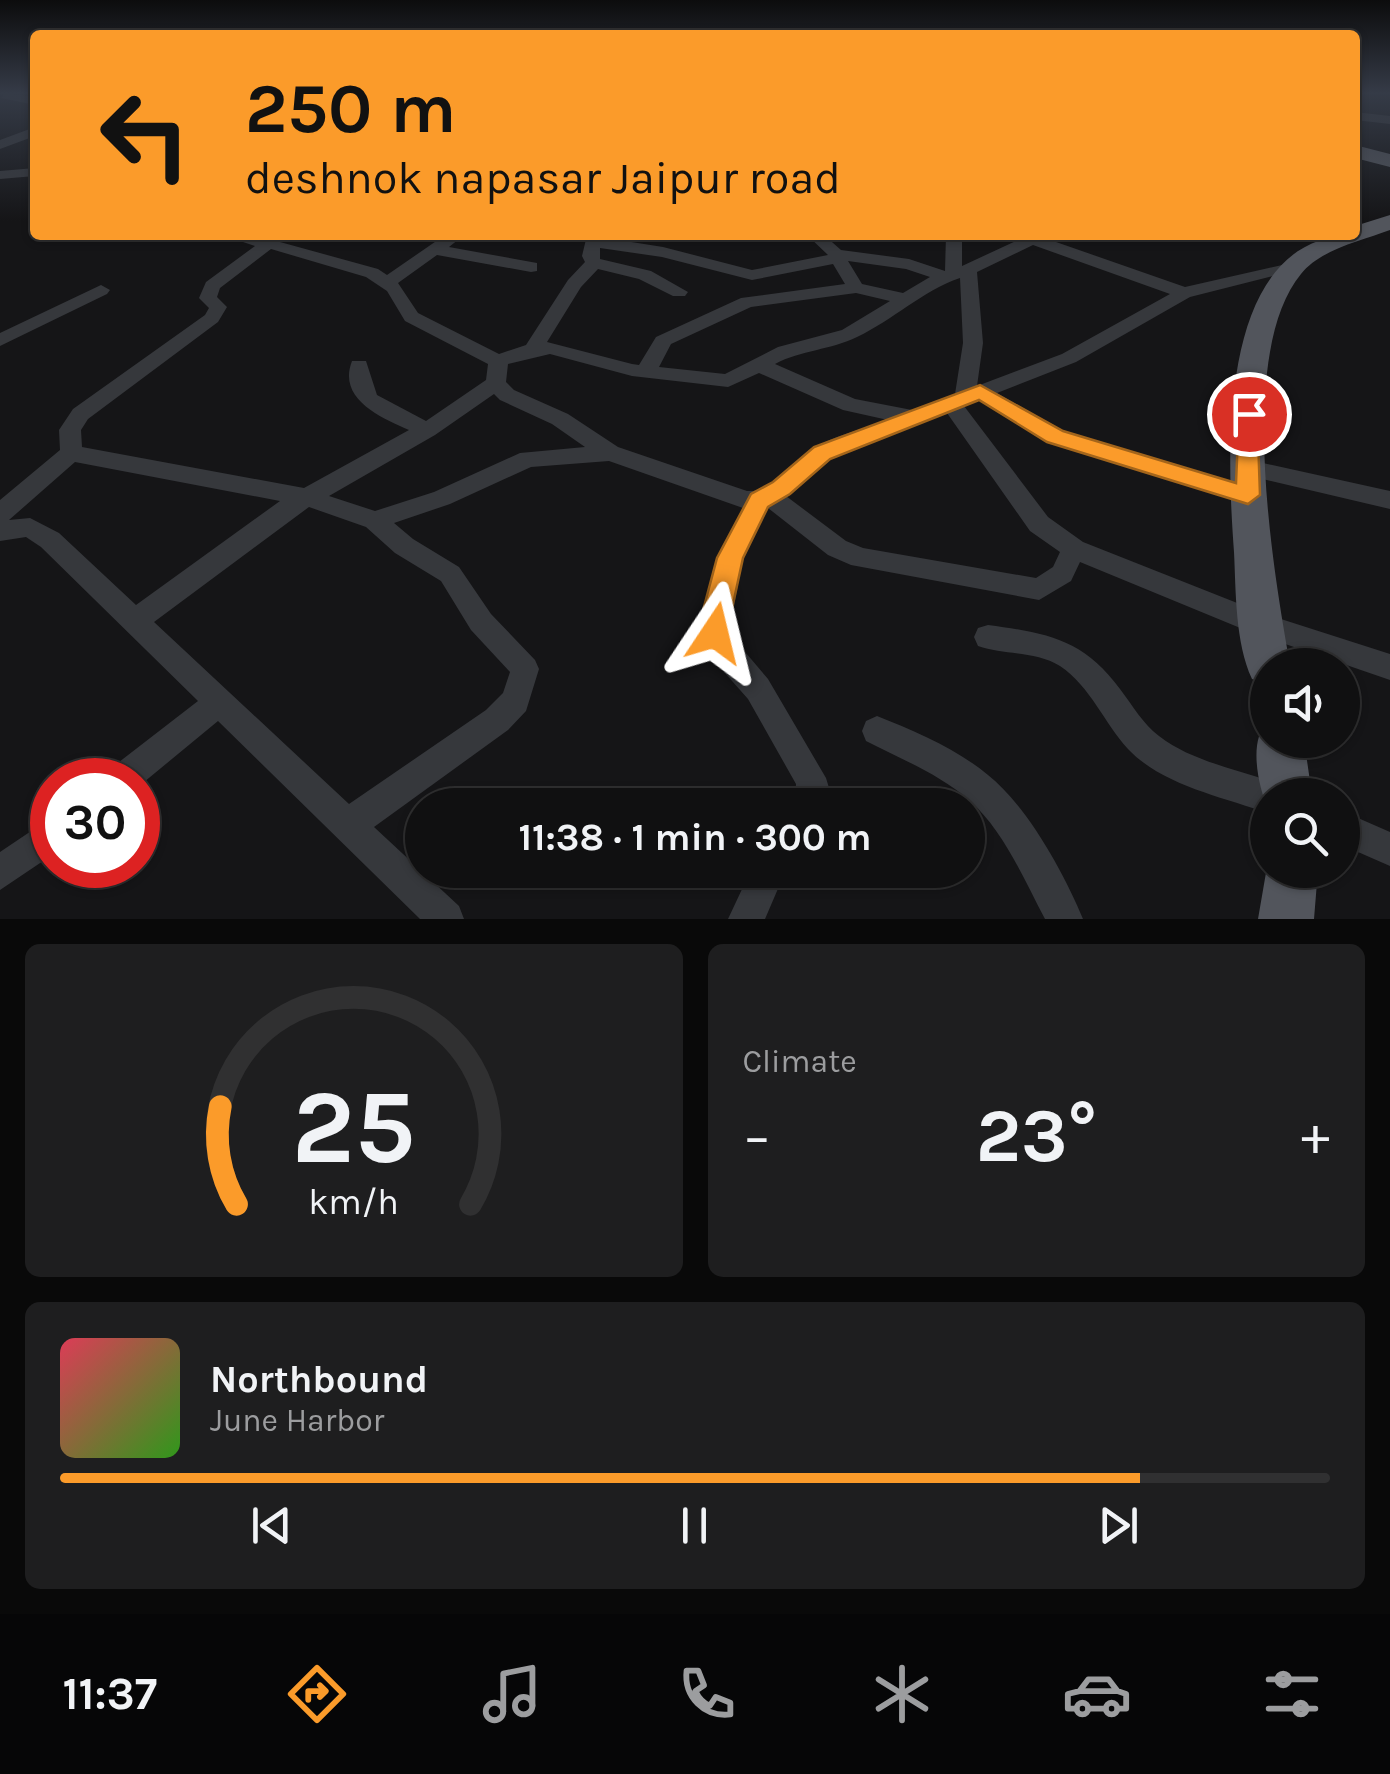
<!DOCTYPE html>
<html lang="en">
<head>
<meta charset="utf-8">
<style>
	body { margin:0; font-family:Karla,sans-serif; background:#1e1e1f; color:#f1f3f6; height:100vh; display:flex; flex-direction:column; font-size:38px; white-space:nowrap }
	* { box-sizing:border-box; margin:0 }
	p { font-size:32px; color:#9c9d9f }
	.icon { flex:none; width:55px; height:55px; fill:none; stroke:currentColor; stroke-width:2; stroke-linecap:round; stroke-linejoin:round }
	.map { position:relative; height:919px; overflow:hidden }
	.drawer { display:flex; flex-direction:column; gap:25px; padding:25px; background:#090909; flex:1 }
	.drawer>* { flex:none }
	.banner { position:absolute; left:30px; top:30px; width:1330px; height:210px; border-radius:10px; box-shadow:0 2px 8px #0004,0 0 0 2px #303031; background:#fb9b2a; color:#111; overflow:hidden }
	.fabs { position:absolute; left:1250px; top:648px; display:grid; gap:20px }
	.fabs a { display:grid; place-items:center; width:110px; height:110px; border-radius:50%; background:#101011; box-shadow:0 2px 8px #0004,0 0 0 2px #303031; font-size:50px }
	.speed { position:absolute; left:30px; top:758px; display:flex; gap:20px; font-size:50px; font-weight:700; text-align:center }
	.speed>* { display:grid; place-content:center; width:130px; height:130px; border-radius:50%; background:#101011; box-shadow:0 2px 8px #0004,0 0 0 2px #303031; line-height:1 }
	.speed .limit { border:15px solid #d22; background:#fff; color:#111 }
	.pin { position:absolute; display:grid; place-items:center; width:85px; height:85px; color:#fff; margin:-42px; border:5px solid #fff; border-radius:50%; box-shadow:0 2px 10px #0007 }
	.me { position:absolute; width:110px; margin:-55px; rotate:10deg; stroke-linejoin:round; filter:drop-shadow(0 0 8px #0008) }
	.turn { display:flex; align-items:center; gap:35px; height:210px; padding:0 50px; font-size:45px }
	.turn .icon { width:130px; height:130px; stroke-width:2.5 }
	.turn b { display:block; font-size:70px; line-height:85px }
	.big { font-size:75px; font-weight:700; line-height:1.1 }
	.drawer .widget { flex:1; display:flex; flex-direction:column; justify-content:center; gap:15px; min-width:0; padding:0 35px; border-radius:15px; background:#1e1e1f }
	.drawer .dial { align-items:center; gap:0 }
	.dial svg { height:260px; overflow:visible; fill:none; stroke:#303031; stroke-width:7; stroke-linecap:round; text-anchor:middle }
	.dial text { fill:#f1f3f6; stroke:none }
	.song { display:flex; align-items:center; gap:30px }
	.cover { width:120px; height:120px; border-radius:15px; background:linear-gradient(135deg,hsl(350 70% 55%),hsl(110 70% 35%)) }
	.played { height:10px; border-radius:5px; background:linear-gradient(90deg,#fb9b2a 85%,#303031 85%) }
	.keys { display:flex; justify-content:space-around; direction:ltr }
	.heat { display:flex; justify-content:space-between; align-items:center; font-size:55px; direction:ltr }
	.drawer .tiles { flex:1; display:grid; gap:25px; grid-template-columns:1fr 1fr }
	.widget:last-child { grid-column:span 2 }
	.trip { position:absolute; left:405px; top:788px; width:580px; height:100px; border-radius:50px; background:#101011; box-shadow:0 2px 8px #0004,0 0 0 2px #303031; font-weight:700; line-height:100px; text-align:center }
	.tabs { display:flex; height:160px; justify-content:space-around; align-items:center; background:#060607; color:#9c9d9f }
	.tabs .icon { width:70px; height:70px }
	.tabs .current { color:#fb9b2a }
	.tabs b { font-size:45px; color:#f1f3f6 }
	.map>svg:first-child { display:block }
</style>
</head>
<body>
<div class="map">
<svg width="1390" height="919" viewBox="0 0 1390 919">
	<rect width="100%" height="100%" fill="#151517"/>
	<g fill="none" stroke-linecap="round" stroke-linejoin="round">
		<path fill="#36383c" fill-rule="evenodd" d="M 5,93 L 35,97 L 35,105 L 1,98 Z
			M 1355,112 L 1390,116 L 1390,124 L 1355,120 Z
			M 35,127 L 35,136 L 0,149 L 0,140 Z
			M 35,168 L 35,176 L 0,179 L 0,171 Z
			M 222,235 L 265,238 L 277,235 L 282,239 L 280,242 L 378,269 L 387,275 L 445,235 L 464,235 L 449,247 L 537,263 L 537,271 L 531,272 L 437,255 L 398,283 L 418,313 L 499,354 L 526,345 L 568,280 L 585,262 L 582,256 L 587,235 L 663,247 L 752,270 L 828,255 L 807,235 L 824,235 L 841,250 L 909,259 L 945,271 L 946,235 L 962,235 L 962,266 L 1018,240 L 1014,235 L 1036,235 L 1185,287 L 1300,261 L 1300,269 L 1190,297 L 1076,362 L 997,393 L 1063,431 L 1256,489 L 1260,495 L 1256,501 L 1248,504 L 1047,441 L 979,400 L 964,406 L 1048,517 L 1083,542 L 1265,614 L 1390,654 L 1390,680 L 1250,632 L 1080,562 L 1071,581 L 1039,600 L 851,565 L 828,555 L 768,508 L 743,558 L 729,633 L 768,679 L 826,778 L 830,791 L 827,805 L 795,805 L 796,784 L 748,699 L 709,655 L 701,633 L 717,558 L 743,508 L 609,461 L 531,467 L 450,504 L 394,523 L 413,539 L 459,567 L 491,614 L 535,660 L 539,669 L 526,711 L 508,730 L 374,827 L 459,906 L 464,919 L 420,919 L 218,721 L 138,787 L 138,780 L 105,780 L 110,769 L 198,701 L 41,547 L 26,537 L 0,541 L 0,500 L 60,450 L 59,430 L 73,409 L 205,315 L 209,308 L 199,298 L 206,282 L 255,246 ZM 1033,245 L 1170,294 L 1062,354 L 977,386 L 983,343 L 977,272 ZM 600,248 L 662,257 L 752,280 L 833,264 L 845,284 L 741,298 L 656,337 L 639,365 L 632,364 L 547,342 L 581,287 L 598,269 L 639,279 L 673,296 L 685,296 L 688,292 L 651,271 L 600,259 ZM 271,249 L 366,277 L 387,291 L 405,321 L 488,364 L 486,380 L 426,421 L 377,395 L 366,361 L 352,361 C 337,399 381,418 409,430 L 304,488 L 82,447 L 81,430 L 88,419 L 218,322 L 227,307 L 217,297 L 220,288 ZM 848,261 L 906,269 L 930,277 L 903,293 L 862,284 ZM 960,278 L 963,343 L 955,394 L 912,410 L 855,399 L 775,364 C 801,350 831,350 857,337 C 893,320 922,291 960,278 ZM 856,293 L 890,301 L 842,330 L 778,347 L 725,374 L 659,367 L 671,344 L 751,307 ZM 550,354 L 632,376 L 728,387 L 759,373 L 843,410 L 888,420 C 864,429 834,435 813,449 C 792,462 774,493 747,491 L 618,447 L 568,414 L 514,390 L 506,382 L 508,364 ZM 494,394 L 500,400 L 552,424 L 585,447 L 520,453 L 434,492 L 375,511 L 329,496 L 435,435 ZM 947,413 L 1030,531 L 1060,552 L 1053,567 L 1036,578 L 863,548 L 846,541 L 786,496 L 830,459 ZM 75,462 L 280,501 L 136,605 L 59,533 L 30,518 L 9,520 ZM 309,507 L 366,527 L 395,553 L 441,581 L 471,630 L 510,672 L 503,693 L 486,710 L 349,804 L 154,622 Z
			M 101,285 L 110,290 L 107,294 L 0,346 L 0,333 Z
			M 1249,460 L 1390,491 L 1390,509 L 1241,474 L 1238,468 Z
			M 988,625 C 1047,633 1083,639 1120,689 C 1133,706 1143,724 1159,736 C 1194,763 1240,769 1280,785 L 1283,795 L 1268,795 L 1268,813 C 1222,797 1162,785 1128,749 C 1104,723 1091,687 1060,666 C 1036,651 1004,655 978,646 L 974,637 L 978,628 Z
			M 877,716 C 915,731 957,749 988,775 C 1027,806 1064,873 1083,919 L 1045,919 C 1023,878 1004,831 969,800 C 939,774 901,759 866,741 L 862,731 L 866,721 Z
			M 1342,811 L 1390,832 L 1390,866 L 1342,845 Z
			M 52,817 L 52,855 L 0,890 L 0,852 Z
			M 751,870 L 786,870 L 765,919 L 728,919 Z"/>
		<path fill="#52555c" fill-rule="evenodd" d="M 1355,145 L 1390,154 L 1390,167 L 1355,158 Z
			M 1390,215 L 1390,230 C 1361,241 1321,249 1301,274 C 1236,353 1273,569 1290,665 L 1268,665 L 1268,685 L 1252,679 C 1235,642 1236,592 1234,552 C 1227,456 1215,235 1355,235 L 1355,226 Z
			M 1268,722 L 1268,740 L 1304,740 L 1312,795 L 1268,795 L 1268,809 C 1258,786 1248,739 1268,722 Z
			M 1268,861 L 1268,870 L 1318,870 L 1314,919 L 1258,919 Z"/>
	</g>
	<linearGradient id="sky" x2="0" y2="1"><stop stop-color="#0c0c0d"/><stop offset="0.42" stop-color="#353b47"/><stop offset="1" stop-color="#353b47" stop-opacity="0"/></linearGradient>
	<rect width="1390" height="221" fill="url(#sky)"/>
	<path fill="#fb9b2a" stroke="#a3651b" stroke-width="2.5" d="M 980,385 L 1063,431 L 1236,483 L 1239,414 L 1242,409 L 1257,409 L 1260,495 L 1248,504 L 1047,442 L 979,400 L 830,459 L 790,494 L 768,507 L 743,558 L 725,641 L 715,645 L 705,641 L 701,618 L 717,558 L 751,494 L 773,482 L 814,447 Z"/>
</svg>
<div class="fabs">
<a><svg class="icon" aria-label="sound" viewBox="0 0 24 24"><path d="M4 9h4l5-4v14l-5-4H4zM17 9q2 3 0 6"/></svg></a>
<a><svg class="icon" aria-label="search" viewBox="0 0 24 24"><circle cx="10" cy="10" r="6"/><path d="M15 15l6 6"/></svg></a>
</div>
<div class="speed"><div class="limit">30</div></div>
<div class="pin" style="left:1249px;top:414px;background:#d93025"><svg class="icon" aria-label="arrive" viewBox="0 0 24 24"><path d="M6 21V4h12l-3 4 3 4H6"/></svg></div>
<svg class="me" style="left:715px;top:633px" viewBox="-20 -20 40 40"><path d="M0-17L14 15 0 8-14 15z" fill="#fb9b2a" stroke="#fff" stroke-width="4"/></svg>
<div class="trip">11:38 · 1 min · 300 m</div>
<div class="banner">
<div class="turn"><svg class="icon" aria-label="left" viewBox="0 0 24 24"><path d="M17 20v-9H6M10 6l-5 5 5 5"/></svg><div><b>250 m</b>deshnok napasar Jaipur road</div></div>
</div>
</div>
<section class="drawer">
<div class="tiles">
<div class="widget dial"><svg viewBox="0 0 100 80">
<path d="M14 69A42 42 0 1 1 86 69"/>
<path d="M14 69A42 42 0 0 1 9 39" stroke="#fb9b2a"/>
<text x="50" y="56" font-size="32" font-weight="700">25</text>
<text x="50" y="72" font-size="11">km/h</text>
</svg></div>
<div class="widget"><p>Climate</p>
<div class="heat"><a>−</a><b class="big">23°</b><a>+</a></div>
</div>
<div class="widget">
<div class="song"><i class="cover"></i><div><b>Northbound</b><p>June Harbor</p></div></div>
<div class="played"></div>
<div class="keys"><svg class="icon" aria-label="previous" viewBox="0 0 24 24"><path d="M18 5L8 12l10 7zM5 5v14"/></svg><svg class="icon" aria-label="pause" viewBox="0 0 24 24"><path d="M8 5v14M16 5v14"/></svg><svg class="icon" aria-label="next" viewBox="0 0 24 24"><path d="M6 5l10 7-10 7zM19 5v14"/></svg></div>
</div>
</div>
</section>
<nav class="tabs">
<b>11:37</b>
<svg class="icon current" aria-label="directions" viewBox="0 0 24 24"><path d="M12 3l9 9-9 9-9-9zM9 14v-3h6M13 9l2 2-2 2"/></svg>
<svg class="icon" aria-label="music" viewBox="0 0 24 24"><path d="M9 18V5l10-2v13"/><circle cx="6" cy="18" r="3"/><circle cx="16" cy="16" r="3"/></svg>
<svg class="icon" aria-label="phone" viewBox="0 0 24 24"><path d="M5 4h4l2 5-3 2q2 4 5 5l2-3 5 2v4C11 20 4 13 5 4z"/></svg>
<svg class="icon" aria-label="climate" viewBox="0 0 24 24"><path d="M12 3v18M4 7l16 10M4 17L20 7"/></svg>
<svg class="icon" aria-label="car" viewBox="0 0 24 24"><path d="M5 17H2v-5l4-1 3-4h7l3 4 3 1v5h-3M9 17h6M6 11h13"/><circle cx="7" cy="17" r="2"/><circle cx="17" cy="17" r="2"/></svg>
<svg class="icon" aria-label="filters" viewBox="0 0 24 24"><path d="M4 7h16M4 17h16"/><circle cx="9" cy="7" r="2"/><circle cx="15" cy="17" r="2"/></svg>
</nav>
</body>
</html>
